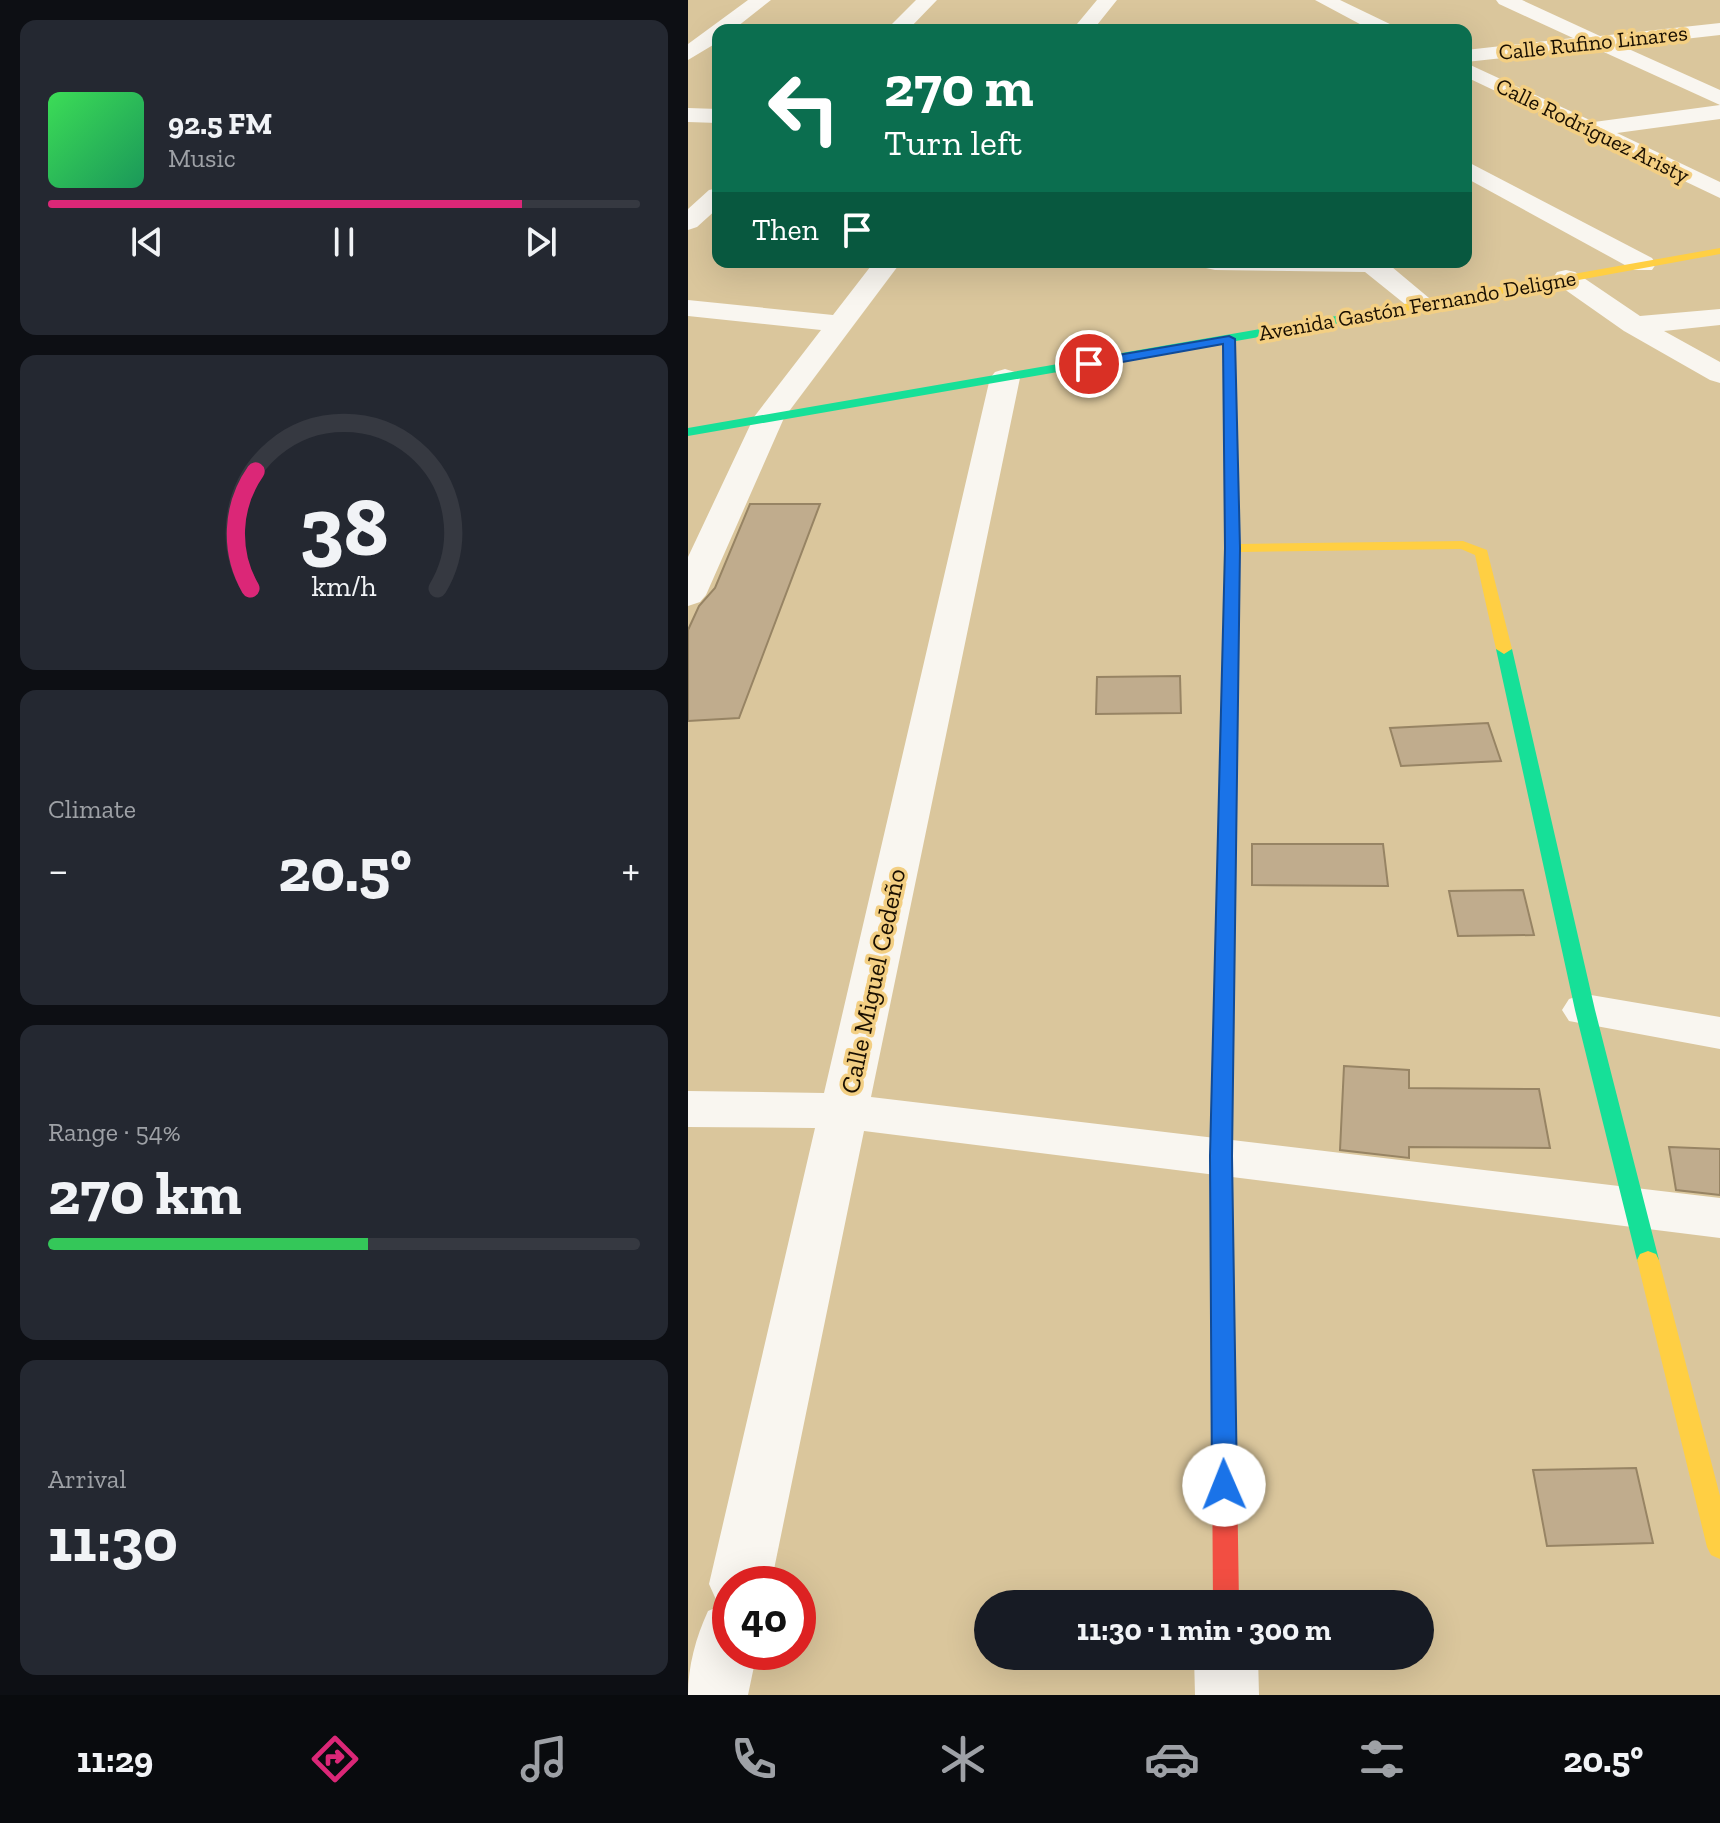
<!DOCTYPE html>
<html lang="en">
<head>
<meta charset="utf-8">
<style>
	body { margin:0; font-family:"Zilla Slab",serif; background:#242831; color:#f1f3f6; height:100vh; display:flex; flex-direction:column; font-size:30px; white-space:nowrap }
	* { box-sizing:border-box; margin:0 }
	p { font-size:26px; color:#9ea1a6 }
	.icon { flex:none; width:44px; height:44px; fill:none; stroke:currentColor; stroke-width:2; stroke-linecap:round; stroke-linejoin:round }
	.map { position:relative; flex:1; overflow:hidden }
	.drawer { display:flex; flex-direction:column; gap:20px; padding:20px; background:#0d0f14; width:688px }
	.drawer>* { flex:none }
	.guide { position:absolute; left:24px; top:24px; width:760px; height:244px; border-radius:16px; box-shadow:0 8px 32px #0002; background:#0b6e4f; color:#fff; overflow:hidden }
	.speed { position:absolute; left:24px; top:1566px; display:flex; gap:16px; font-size:40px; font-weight:700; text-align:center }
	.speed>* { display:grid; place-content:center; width:104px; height:104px; border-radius:50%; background:#171b24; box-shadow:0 8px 32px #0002; line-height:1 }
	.speed .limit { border:12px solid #d22; background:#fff; color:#111 }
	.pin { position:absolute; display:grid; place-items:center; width:68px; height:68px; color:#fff; margin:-34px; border:4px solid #fff; border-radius:50%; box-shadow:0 2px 8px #0007 }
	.me { position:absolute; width:88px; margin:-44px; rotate:359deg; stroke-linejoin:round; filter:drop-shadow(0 0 6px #0008) }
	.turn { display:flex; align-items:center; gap:28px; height:168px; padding:0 40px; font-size:36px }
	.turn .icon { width:104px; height:104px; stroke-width:2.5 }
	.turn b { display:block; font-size:56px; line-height:68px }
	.then { display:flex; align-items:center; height:76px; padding:0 40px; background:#0003; gap:16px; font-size:30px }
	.big { font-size:60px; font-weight:700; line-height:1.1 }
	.drawer .tile { flex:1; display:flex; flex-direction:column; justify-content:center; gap:12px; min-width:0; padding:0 28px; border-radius:16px; background:#242831 }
	.drawer .dial { align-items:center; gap:0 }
	.dial svg { height:208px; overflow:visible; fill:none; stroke:#363941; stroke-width:7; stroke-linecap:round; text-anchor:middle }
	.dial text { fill:#f1f3f6; stroke:none }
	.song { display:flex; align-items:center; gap:24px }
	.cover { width:96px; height:96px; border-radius:12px; background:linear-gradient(135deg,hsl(130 70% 55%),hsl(150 70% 35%)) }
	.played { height:8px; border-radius:4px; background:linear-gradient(90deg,#db2777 80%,#363941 80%) }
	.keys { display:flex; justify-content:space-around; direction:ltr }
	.heat { display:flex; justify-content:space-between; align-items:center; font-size:44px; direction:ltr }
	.charge { height:12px; border-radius:6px; background:linear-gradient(90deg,#34c759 54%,#363941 0) }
	.trip { position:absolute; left:286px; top:1590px; width:460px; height:80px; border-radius:40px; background:#171b24; box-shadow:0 8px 32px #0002; font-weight:700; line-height:80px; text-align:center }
	.menu { display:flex; height:128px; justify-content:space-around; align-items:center; background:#090b0e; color:#9ea1a6 }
	.menu .icon { width:56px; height:56px }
	.menu .current { color:#db2777 }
	.menu b { font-size:36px; color:#f1f3f6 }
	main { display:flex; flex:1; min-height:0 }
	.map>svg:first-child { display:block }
</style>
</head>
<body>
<main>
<section class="drawer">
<div class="tile">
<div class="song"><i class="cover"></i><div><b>92.5 FM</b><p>Music</p></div></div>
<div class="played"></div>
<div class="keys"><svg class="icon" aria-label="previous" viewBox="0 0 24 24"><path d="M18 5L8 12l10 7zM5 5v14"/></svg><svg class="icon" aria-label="pause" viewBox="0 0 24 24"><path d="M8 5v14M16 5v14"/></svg><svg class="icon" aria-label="next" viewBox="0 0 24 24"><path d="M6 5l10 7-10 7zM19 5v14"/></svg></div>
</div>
<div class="tile dial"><svg viewBox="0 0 100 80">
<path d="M14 69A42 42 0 1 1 86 69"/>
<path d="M14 69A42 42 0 0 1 16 24" stroke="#db2777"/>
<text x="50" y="56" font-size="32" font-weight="700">38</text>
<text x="50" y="72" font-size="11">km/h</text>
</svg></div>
<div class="tile"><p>Climate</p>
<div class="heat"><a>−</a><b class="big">20.5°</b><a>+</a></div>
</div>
<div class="tile"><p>Range · 54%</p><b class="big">270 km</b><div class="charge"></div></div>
<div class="tile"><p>Arrival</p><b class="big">11:30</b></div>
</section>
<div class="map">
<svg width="1032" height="1695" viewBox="0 0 1032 1695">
	<rect width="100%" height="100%" fill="#dac69c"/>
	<path fill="#c0ac8d" stroke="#978464" stroke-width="2" d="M 62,504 L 132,504 L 51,718 L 0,721 L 0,630 L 11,606 L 27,588 Z
		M 492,676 L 493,713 L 408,714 L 409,677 Z
		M 800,723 L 813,761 L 713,766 L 702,728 Z
		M 564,844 L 695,844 L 700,886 L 564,885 Z
		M 835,890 L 846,935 L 770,936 L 761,891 Z
		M 656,1066 L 721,1070 L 721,1088 L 851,1089 L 862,1148 L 721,1147 L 721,1158 L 652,1150 Z
		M 981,1147 L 1032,1149 L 1032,1195 L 988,1190 Z
		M 948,1468 L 965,1543 L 859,1546 L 845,1470 Z"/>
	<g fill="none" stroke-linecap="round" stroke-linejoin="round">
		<path fill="#f9f6f0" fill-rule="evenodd" d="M 60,0 L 83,0 L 45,30 L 30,30 L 30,42 L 0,60 L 0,44 Z
			M 228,0 L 249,0 L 220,30 L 198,30 Z
			M 409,0 L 429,0 L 405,30 L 384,30 Z
			M 627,0 L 652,0 L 706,26 L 709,30 L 683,30 Z
			M 808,0 L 834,0 L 912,36 L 1032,23 L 1032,35 L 934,46 L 1032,90 L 1032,105 L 907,48 L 778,62 L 778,50 L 885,38 L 811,4 Z
			M 778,63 L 906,122 L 1032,105 L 1032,119 L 929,133 L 1032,182 L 1032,198 L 778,77 Z
			M 0,108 L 30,109 L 30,123 L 0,122 Z
			M 778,161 L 964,258 L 968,264 L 964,270 L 946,270 L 778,178 Z
			M 30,188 L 30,208 L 9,227 L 0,230 L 0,209 L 21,190 Z
			M 186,262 L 213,262 L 96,418 L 18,595 L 12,602 L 0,606 L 0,557 L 66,417 L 133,330 L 0,316 L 0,300 L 145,315 Z
			M 514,262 L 698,262 L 747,303 L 743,309 L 733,311 L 723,309 L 677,272 L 527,270 L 518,268 Z
			M 878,270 L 887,272 L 952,316 L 1032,309 L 1032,325 L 976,331 L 1032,362 L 1032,383 L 1022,380 L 936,331 L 869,284 L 865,278 L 869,272 Z
			M 317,369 L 327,372 L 332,378 L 183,1097 L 1032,1198 L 1032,1238 L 176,1131 L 83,1584 L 42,1584 L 42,1652 L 69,1652 L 60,1695 L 0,1695 C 0,1666 8,1637 20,1611 L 34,1605 L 30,1604 L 21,1584 L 127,1128 L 0,1127 L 0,1091 L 136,1093 L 302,378 L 307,372 Z
			M 897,994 L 1032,1017 L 1032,1049 L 881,1021 L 874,1010 L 881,999 Z
			M 506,1656 L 570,1656 L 571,1695 L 507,1695 Z"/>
		<path fill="#16e098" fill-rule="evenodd" d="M 677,311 L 683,315 L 681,318 L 0,436 L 0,428 Z
			M 816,644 L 824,649 L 907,1010 L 971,1260 L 968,1266 L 960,1269 L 952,1266 L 949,1260 L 887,1010 L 808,649 Z"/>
		<path fill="#ffcf43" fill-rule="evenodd" d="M 1032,248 L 1032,254 L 677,319 L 671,315 L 677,311 Z
			M 544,506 L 551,510 L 551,544 L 775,541 L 799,550 L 824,649 L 816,654 L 808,649 L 787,555 L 773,549 L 551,552 L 545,1059 L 542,1064 L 528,1064 L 525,1059 L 537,510 Z
			M 960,1251 L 968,1254 L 971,1260 L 1032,1496 L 1032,1559 L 1023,1555 L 1019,1547 L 949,1260 L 952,1254 Z"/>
		<path fill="#f24e42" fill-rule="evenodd" d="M 541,335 L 547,339 L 551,510 L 544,514 L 537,510 L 535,339 Z
			M 535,1052 L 542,1054 L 545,1059 L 544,1156 L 551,1604 L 525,1604 L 522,1156 L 525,1059 L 528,1054 Z"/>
	</g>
	<path fill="#1a73e8" stroke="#114b97" stroke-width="2" d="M 541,336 L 547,339 L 552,548 L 544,1156 L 549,1485 L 545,1492 L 536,1496 L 527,1492 L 524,1485 L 522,1156 L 537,548 L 535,344 L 401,368 L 395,364 L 401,360 Z"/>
	<g text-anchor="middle" stroke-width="7" stroke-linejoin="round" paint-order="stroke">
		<g font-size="22" fill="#190f00" stroke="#f3cf83">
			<text transform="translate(905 42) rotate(-6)" y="8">Calle Rufino Linares</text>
			<text transform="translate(905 130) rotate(26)" y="8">Calle Rodríguez Aristy</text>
			<text transform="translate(729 305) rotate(-10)" y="8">Avenida Gastón Fernando Deligne</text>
		</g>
		<g font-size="26" fill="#190f00" stroke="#f3cf83">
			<text transform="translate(185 981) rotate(-78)" y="9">Calle Miguel Cedeño</text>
		</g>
	</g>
</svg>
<div class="speed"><div class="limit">40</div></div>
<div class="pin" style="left:401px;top:364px;background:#d93025"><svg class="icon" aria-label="arrive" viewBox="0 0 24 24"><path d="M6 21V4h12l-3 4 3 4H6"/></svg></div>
<svg class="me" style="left:536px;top:1485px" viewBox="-20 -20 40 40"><circle r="19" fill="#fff"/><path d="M0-13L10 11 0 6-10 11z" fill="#1a73e8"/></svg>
<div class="trip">11:30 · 1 min · 300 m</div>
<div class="guide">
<div class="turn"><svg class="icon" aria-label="left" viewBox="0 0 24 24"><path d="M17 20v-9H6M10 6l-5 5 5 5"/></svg><div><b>270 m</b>Turn left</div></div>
<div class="then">Then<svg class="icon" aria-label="arrive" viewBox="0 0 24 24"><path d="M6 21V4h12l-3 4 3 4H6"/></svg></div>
</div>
</div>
</main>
<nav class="menu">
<b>11:29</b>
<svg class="icon current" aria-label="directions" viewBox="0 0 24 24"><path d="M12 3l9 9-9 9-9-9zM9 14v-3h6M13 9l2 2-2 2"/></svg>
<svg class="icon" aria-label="music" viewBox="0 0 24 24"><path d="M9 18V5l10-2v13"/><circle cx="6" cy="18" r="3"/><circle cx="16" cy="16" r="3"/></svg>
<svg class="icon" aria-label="phone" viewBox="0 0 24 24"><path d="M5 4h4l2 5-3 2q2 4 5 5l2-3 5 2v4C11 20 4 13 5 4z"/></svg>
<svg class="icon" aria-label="climate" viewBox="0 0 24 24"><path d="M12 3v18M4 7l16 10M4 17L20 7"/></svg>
<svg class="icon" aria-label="car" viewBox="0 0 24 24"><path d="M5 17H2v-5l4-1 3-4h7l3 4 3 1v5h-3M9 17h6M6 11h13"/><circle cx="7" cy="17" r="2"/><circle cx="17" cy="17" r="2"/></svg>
<svg class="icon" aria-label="filters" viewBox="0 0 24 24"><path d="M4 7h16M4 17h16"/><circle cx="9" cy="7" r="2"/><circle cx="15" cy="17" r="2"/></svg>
<b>20.5°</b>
</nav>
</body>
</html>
